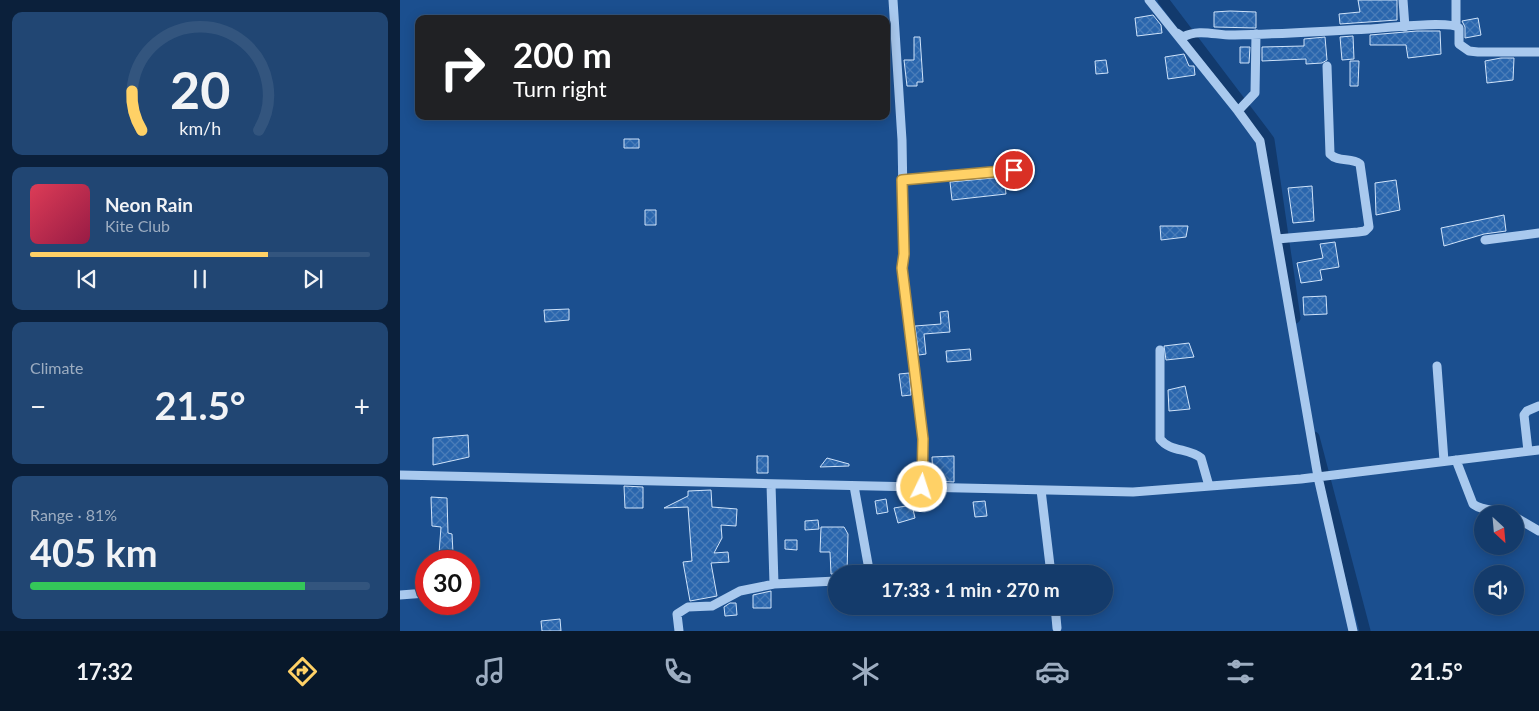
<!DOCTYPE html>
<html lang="en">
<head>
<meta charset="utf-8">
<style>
	body { margin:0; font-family:Lato,sans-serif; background:#214673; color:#f1f3f6; height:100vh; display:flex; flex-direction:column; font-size:19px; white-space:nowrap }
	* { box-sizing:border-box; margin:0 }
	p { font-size:16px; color:#9dadc1 }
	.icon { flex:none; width:28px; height:28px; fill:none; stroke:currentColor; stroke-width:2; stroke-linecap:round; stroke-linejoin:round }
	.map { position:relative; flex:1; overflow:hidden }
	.side { display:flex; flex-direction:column; gap:12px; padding:12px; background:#0b203b; width:400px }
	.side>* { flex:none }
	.banner { position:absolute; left:15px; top:15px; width:475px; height:105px; border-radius:10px; box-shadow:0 2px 12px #0003,0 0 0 1px #33557e; background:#202124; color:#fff; overflow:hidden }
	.needle { width:32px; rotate:154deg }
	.tools { position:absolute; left:1074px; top:505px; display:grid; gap:10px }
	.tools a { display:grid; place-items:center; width:50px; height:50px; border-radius:50%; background:#143b6b; box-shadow:0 2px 12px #0003,0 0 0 1px #33557e; font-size:25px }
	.speed { position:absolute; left:15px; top:550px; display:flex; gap:10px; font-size:25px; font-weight:700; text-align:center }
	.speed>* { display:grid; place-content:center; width:65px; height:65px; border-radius:50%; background:#143b6b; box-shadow:0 2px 12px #0003,0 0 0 1px #33557e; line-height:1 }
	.speed .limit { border:8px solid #d22; background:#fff; color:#111 }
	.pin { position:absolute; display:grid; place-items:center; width:42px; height:42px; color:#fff; margin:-21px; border:2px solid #fff; border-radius:50%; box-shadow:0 1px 5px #0007 }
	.me { position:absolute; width:55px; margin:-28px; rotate:4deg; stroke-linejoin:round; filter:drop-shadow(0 0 4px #0008) }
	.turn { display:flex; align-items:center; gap:18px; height:105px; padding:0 15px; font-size:22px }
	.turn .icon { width:65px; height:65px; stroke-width:2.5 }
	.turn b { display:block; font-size:35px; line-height:42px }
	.big { font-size:38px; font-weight:700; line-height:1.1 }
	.side .tile { flex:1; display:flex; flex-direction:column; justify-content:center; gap:8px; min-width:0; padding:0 18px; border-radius:10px; background:#214673 }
	.side .dial { align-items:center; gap:0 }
	.dial svg { height:130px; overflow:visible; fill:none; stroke:#33557e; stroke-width:7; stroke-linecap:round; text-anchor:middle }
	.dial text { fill:#f1f3f6; stroke:none }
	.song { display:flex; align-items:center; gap:15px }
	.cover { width:60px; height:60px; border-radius:8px; background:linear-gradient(135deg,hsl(350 70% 55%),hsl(340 70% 35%)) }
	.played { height:5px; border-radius:2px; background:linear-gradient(90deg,#ffd166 70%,#33557e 70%) }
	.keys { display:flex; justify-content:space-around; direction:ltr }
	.heat { display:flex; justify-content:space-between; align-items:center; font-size:28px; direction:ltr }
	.charge { height:8px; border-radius:4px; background:linear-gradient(90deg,#34c759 81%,#33557e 0) }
	.trip { position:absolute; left:428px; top:565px; width:285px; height:50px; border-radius:25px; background:#143b6b; box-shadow:0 2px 12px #0003,0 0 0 1px #33557e; font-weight:700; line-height:50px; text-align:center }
	.tabs { display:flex; height:80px; justify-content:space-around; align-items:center; background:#08182b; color:#9dadc1 }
	.tabs .icon { width:35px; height:35px }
	.tabs .current { color:#ffd166 }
	.tabs b { font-size:22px; color:#f1f3f6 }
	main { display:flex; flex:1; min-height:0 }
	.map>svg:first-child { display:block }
</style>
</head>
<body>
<main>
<section class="side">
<div class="tile dial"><svg viewBox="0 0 100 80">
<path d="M14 69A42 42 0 1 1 86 69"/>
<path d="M14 69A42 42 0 0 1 8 45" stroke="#ffd166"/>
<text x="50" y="56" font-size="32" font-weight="700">20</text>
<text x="50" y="72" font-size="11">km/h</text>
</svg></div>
<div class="tile">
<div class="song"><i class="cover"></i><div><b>Neon Rain</b><p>Kite Club</p></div></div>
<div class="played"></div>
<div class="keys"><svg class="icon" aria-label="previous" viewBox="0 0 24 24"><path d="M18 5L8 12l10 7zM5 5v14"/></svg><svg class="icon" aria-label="pause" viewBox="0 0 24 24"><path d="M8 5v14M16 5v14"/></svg><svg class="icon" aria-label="next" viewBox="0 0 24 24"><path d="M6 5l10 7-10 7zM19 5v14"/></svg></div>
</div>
<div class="tile"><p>Climate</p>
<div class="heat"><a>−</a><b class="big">21.5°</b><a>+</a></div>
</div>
<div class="tile"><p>Range · 81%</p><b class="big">405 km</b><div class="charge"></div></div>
</section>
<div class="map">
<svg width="1139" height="631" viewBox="0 0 1139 631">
	<defs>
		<pattern id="building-cross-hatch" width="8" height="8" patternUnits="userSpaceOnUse" patternTransform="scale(1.25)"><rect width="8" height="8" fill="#2a66ad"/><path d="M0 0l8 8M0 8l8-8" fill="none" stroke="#4a7db9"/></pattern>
	</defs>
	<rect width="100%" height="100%" fill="#1b4f8f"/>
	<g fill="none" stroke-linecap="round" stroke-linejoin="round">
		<path stroke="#123a6d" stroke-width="11" d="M 763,0 L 869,140 L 895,318
			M 914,437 L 965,631"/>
	</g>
	<path fill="url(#building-cross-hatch)" stroke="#cfe3fa" d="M 958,0 L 997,0 L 997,20 L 940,24 L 939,14 L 960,12 Z
		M 830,11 L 856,12 L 856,28 L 814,27 L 814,12 Z
		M 753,15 L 761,25 L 762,33 L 737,36 L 735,18 Z
		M 1078,18 L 1081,35 L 1065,38 L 1065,27 L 1062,21 Z
		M 1017,31 L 1040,31 L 1041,54 L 1008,58 L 1006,45 L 970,45 L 970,35 Z
		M 953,36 L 954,59 L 942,60 L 940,37 Z
		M 514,37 L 520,37 L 523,82 L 517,82 L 517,86 L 507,86 L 504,60 L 514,60 Z
		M 925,37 L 927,60 L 922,63 L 906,64 L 906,59 L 862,61 L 862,47 L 904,46 L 904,39 Z
		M 840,47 L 850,47 L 849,63 L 840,63 Z
		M 784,54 L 789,66 L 794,66 L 795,75 L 768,79 L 765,57 Z
		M 1101,58 L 1114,58 L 1113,80 L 1087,83 L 1085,61 Z
		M 706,60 L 708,73 L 696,74 L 695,61 Z
		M 950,61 L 959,61 L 958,86 L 950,86 Z
		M 224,139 L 239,139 L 239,148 L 224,148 Z
		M 604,177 L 606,194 L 552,200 L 550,182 Z
		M 996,180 L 1000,210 L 976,215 L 975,183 Z
		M 912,186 L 914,221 L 893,223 L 888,188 Z
		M 245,210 L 256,210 L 256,225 L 245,225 Z
		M 1104,215 L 1106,231 L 1084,234 L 1044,246 L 1041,228 Z
		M 760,226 L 788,226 L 786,237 L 761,240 Z
		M 935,242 L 939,267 L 920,270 L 922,280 L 901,283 L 897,263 L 923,258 L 920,244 Z
		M 926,296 L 927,314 L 904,315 L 903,297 Z
		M 169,309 L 169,320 L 145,322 L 144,310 Z
		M 548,311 L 550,332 L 524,334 L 526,354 L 519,355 L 515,326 L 541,324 L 540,312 Z
		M 789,343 L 794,357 L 766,360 L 764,346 Z
		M 570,349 L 571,360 L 547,362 L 546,351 Z
		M 509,373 L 511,395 L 502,396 L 499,374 Z
		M 785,386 L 790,409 L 769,411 L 768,390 Z
		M 68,435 L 69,457 L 33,465 L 33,438 Z
		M 357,456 L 368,456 L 368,473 L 357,473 Z
		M 554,456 L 554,482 L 533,481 L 532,457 Z
		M 427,458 L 449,464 L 449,466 L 420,467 Z
		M 224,486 L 243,487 L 243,508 L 225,508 Z
		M 311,490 L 312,507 L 337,509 L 336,526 L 321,525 L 322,538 L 314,553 L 328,552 L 329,562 L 311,563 L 317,596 L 290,601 L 283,562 L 292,561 L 288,507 L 264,508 L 288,496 L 288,491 Z
		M 31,497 L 47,498 L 48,533 L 52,534 L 53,553 L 39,554 L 41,527 L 32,526 Z
		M 486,499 L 488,512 L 477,514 L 475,501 Z
		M 585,501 L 587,516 L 575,517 L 573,502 Z
		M 512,505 L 515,518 L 498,523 L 494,508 Z
		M 418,520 L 419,529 L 405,530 L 405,521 Z
		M 421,527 L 444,527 L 448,534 L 447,574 L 431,574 L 430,552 L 420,552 Z
		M 385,540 L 397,540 L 397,550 L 385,549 Z
		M 371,591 L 371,608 L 353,608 L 353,595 Z
		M 330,603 L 336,603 L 337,615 L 325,616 L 324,607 Z
		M 160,619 L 161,631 L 142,631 L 141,621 Z"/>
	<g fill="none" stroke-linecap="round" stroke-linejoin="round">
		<path stroke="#a9c9ee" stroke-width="9" d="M 493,0 L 502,140 L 504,253 L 502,268 L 523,439 L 522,487
			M 749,0 L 838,111 L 860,141 L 918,477 L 953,631
			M 1003,0 L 1005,27
			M 1056,0 L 1056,25
			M 777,33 L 783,37 C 800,28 817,36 835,35 C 880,34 925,31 969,29 C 985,28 1051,20 1059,28 L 1059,44 L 1069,51 L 1078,52 L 1139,52
			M 838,111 L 855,93 L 856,34
			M 502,180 L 614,170
			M 877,239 L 958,232 L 965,231 L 969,227 L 960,164 C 951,157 938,163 930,154 L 927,66
			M 1085,240 L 1139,233
			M 760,350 L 760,439 C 770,452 789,448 801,458 L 809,486
			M 1037,366 L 1044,461
			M 1128,451 L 1124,415 L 1127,411 L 1139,406
			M 1056,460 L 1073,504 C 1083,512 1098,509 1110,514
			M 0,475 L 733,492 L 901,479 L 1139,450
			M 371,484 L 374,584
			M 454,486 L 468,564 L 467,574
			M 641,490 L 651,574
			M 1115,517 L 1139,531
			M 560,574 L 583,569
			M 0,595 L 26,593
			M 655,606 L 657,628
			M 279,631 L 277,614 L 288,607 L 312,606 L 340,591 L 374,584 L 436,581"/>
	</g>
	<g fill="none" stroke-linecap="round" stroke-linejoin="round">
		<g stroke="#a68842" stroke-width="12">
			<path id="route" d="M 522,487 L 523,439 L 502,268 L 504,254 L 502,180 L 614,170"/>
		</g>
		<use href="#route" stroke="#ffd166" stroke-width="9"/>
	</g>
</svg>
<div class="tools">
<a><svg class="needle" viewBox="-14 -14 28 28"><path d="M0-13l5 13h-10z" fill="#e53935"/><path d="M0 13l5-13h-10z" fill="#9dadc1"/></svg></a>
<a><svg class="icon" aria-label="sound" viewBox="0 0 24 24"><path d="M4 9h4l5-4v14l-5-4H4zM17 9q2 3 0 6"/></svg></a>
</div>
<div class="speed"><div class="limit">30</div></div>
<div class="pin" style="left:614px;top:170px;background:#d93025"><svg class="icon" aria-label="arrive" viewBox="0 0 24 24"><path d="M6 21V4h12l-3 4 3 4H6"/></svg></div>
<svg class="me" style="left:522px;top:487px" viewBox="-20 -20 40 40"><circle r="17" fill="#ffd166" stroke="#fff" stroke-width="3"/><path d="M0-11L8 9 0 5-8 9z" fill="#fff"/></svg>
<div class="trip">17:33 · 1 min · 270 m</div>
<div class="banner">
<div class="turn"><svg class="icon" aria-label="right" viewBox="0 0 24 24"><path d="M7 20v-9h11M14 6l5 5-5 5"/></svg><div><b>200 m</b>Turn right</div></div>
</div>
</div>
</main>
<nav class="tabs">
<b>17:32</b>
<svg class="icon current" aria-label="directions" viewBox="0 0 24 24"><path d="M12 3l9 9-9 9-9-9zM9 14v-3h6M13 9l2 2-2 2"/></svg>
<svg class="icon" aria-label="music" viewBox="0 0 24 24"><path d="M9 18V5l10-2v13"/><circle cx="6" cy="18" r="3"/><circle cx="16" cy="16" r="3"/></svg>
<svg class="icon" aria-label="phone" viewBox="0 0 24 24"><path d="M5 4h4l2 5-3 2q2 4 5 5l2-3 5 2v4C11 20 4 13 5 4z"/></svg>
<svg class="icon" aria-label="climate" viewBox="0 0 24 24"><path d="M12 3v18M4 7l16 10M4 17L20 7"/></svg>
<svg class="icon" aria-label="car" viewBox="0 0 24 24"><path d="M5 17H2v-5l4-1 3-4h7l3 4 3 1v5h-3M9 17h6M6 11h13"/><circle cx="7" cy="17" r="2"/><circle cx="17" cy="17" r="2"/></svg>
<svg class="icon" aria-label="filters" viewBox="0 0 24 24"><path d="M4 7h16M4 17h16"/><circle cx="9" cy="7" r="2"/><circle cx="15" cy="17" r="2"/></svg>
<b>21.5°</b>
</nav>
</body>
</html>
